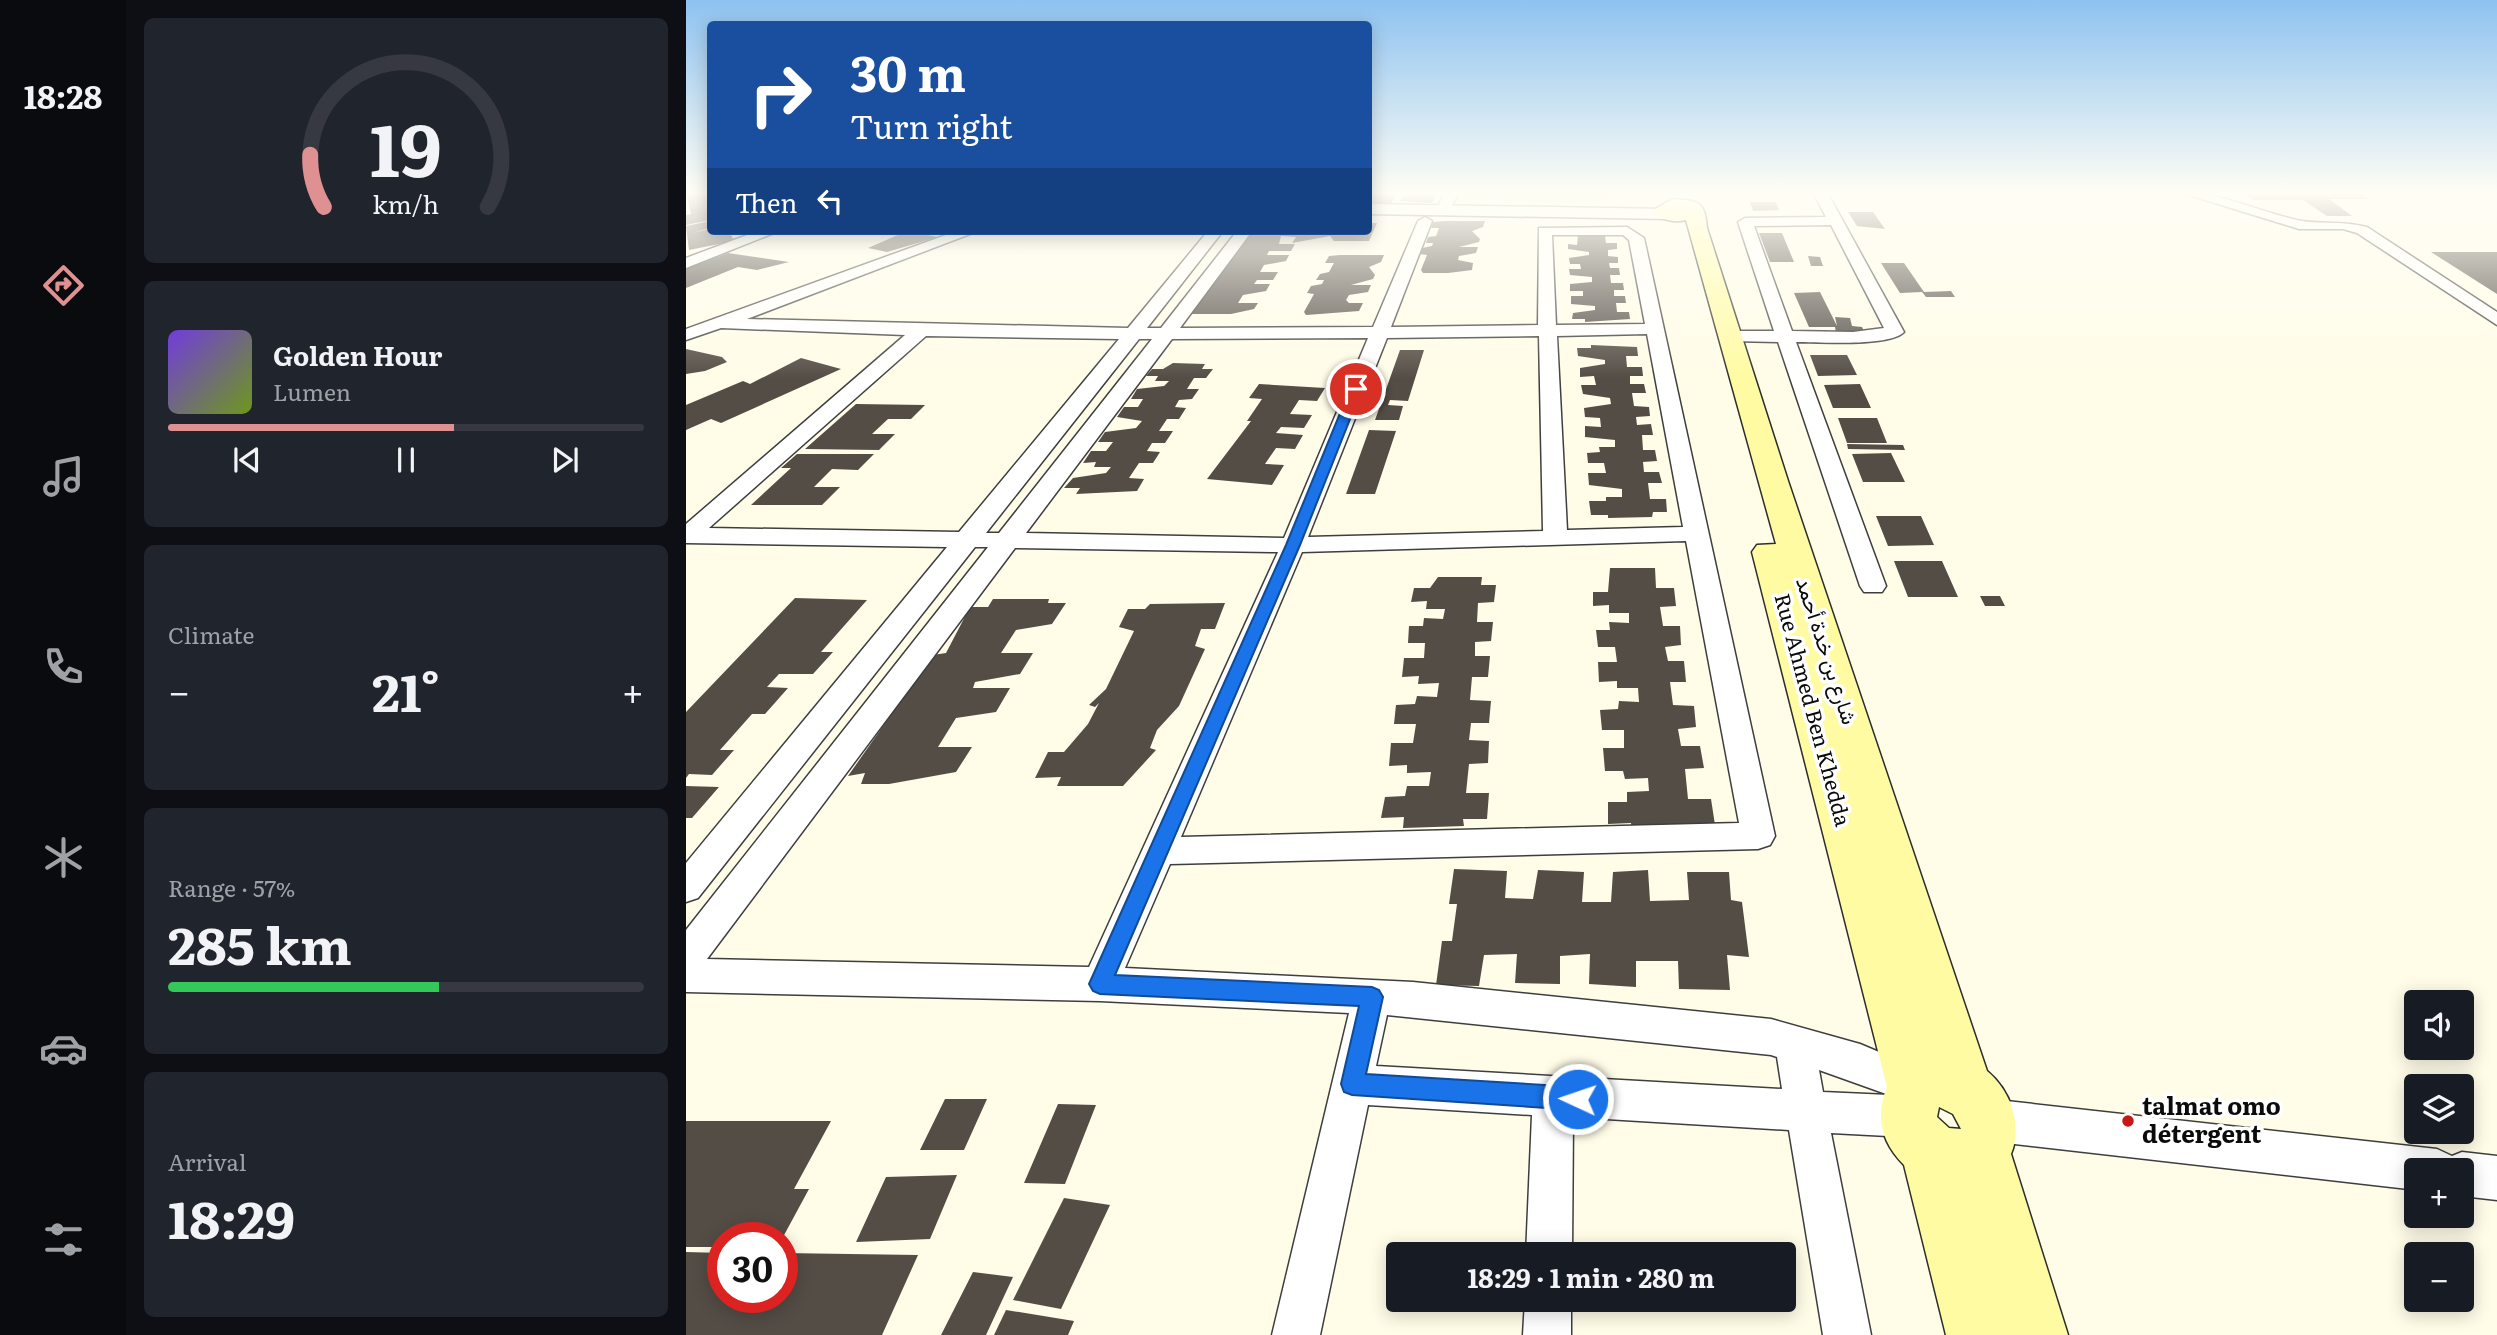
<!DOCTYPE html>
<html lang="en">
<head>
<meta charset="utf-8">
<style>
	body { margin:0; font-family:Literata,Vazirmatn,serif; background:#20242c; color:#f1f3f6; height:100vh; display:flex; flex-direction:column; font-size:26px; white-space:nowrap }
	* { box-sizing:border-box; margin:0 }
	p { font-size:23px; color:#9ea1a6 }
	.icon { flex:none; width:38px; height:38px; fill:none; stroke:currentColor; stroke-width:2; stroke-linecap:round; stroke-linejoin:round }
	.map { position:relative; flex:1; overflow:hidden }
	.panel { display:flex; flex-direction:column; gap:18px; padding:18px; background:#0d0f14; width:560px }
	.panel>* { flex:none }
	.top-card { position:absolute; left:21px; top:21px; width:665px; height:214px; border-radius:7px; box-shadow:0 4px 18px #0003; background:#1a4fa0; color:#fff; overflow:hidden }
	.fabs { position:absolute; left:1718px; top:990px; display:grid; gap:14px }
	.fabs a { display:grid; place-items:center; width:70px; height:70px; border-radius:7px; background:#171b24; box-shadow:0 4px 18px #0003; font-size:35px }
	.speed { position:absolute; left:21px; top:1222px; display:flex; gap:14px; font-size:35px; font-weight:700; text-align:center }
	.speed>* { display:grid; place-content:center; width:91px; height:91px; border-radius:50%; background:#171b24; box-shadow:0 4px 18px #0003; line-height:1 }
	.speed .limit { border:10px solid #d22; background:#fff; color:#111 }
	.pin { position:absolute; display:grid; place-items:center; width:60px; height:60px; color:#fff; margin:-30px; border:4px solid #fff; border-radius:50%; box-shadow:0 2px 7px #0007 }
	.me { position:absolute; width:77px; margin:-38px; rotate:273deg; stroke-linejoin:round; filter:drop-shadow(0 0 5px #0008) }
	.turn { display:flex; align-items:center; gap:24px; height:147px; padding:0 28px; font-size:32px }
	.turn .icon { width:91px; height:91px; stroke-width:2.5 }
	.turn b { display:block; font-size:49px; line-height:60px }
	.then { display:flex; align-items:center; height:66px; padding:0 28px; background:#0003; gap:14px; font-size:26px }
	.big { font-size:52px; font-weight:700; line-height:1.1 }
	.panel .tile { flex:1; display:flex; flex-direction:column; justify-content:center; gap:10px; min-width:0; padding:0 24px; border-radius:10px; background:#20242c }
	.panel .dial { align-items:center; gap:0 }
	.dial svg { height:182px; overflow:visible; fill:none; stroke:#363941; stroke-width:7; stroke-linecap:round; text-anchor:middle }
	.dial text { fill:#f1f3f6; stroke:none }
	.song { display:flex; align-items:center; gap:21px }
	.cover { width:84px; height:84px; border-radius:10px; background:linear-gradient(135deg,hsl(260 70% 55%),hsl(80 70% 35%)) }
	.played { height:7px; border-radius:4px; background:linear-gradient(90deg,#df9091 60%,#363941 60%) }
	.keys { display:flex; justify-content:space-around; direction:ltr }
	.heat { display:flex; justify-content:space-between; align-items:center; font-size:38px; direction:ltr }
	.charge { height:10px; border-radius:5px; background:linear-gradient(90deg,#34c759 57%,#363941 0) }
	.trip { position:absolute; left:700px; top:1242px; width:410px; height:70px; border-radius:7px; background:#171b24; box-shadow:0 4px 18px #0003; font-weight:700; line-height:70px; text-align:center }
	main { display:flex; flex:1; min-height:0 }
	.tabs { display:flex; flex-direction:column; width:126px; justify-content:space-around; align-items:center; background:#090b0e; color:#9ea1a6 }
	.tabs .icon { width:49px; height:49px }
	.tabs .current { color:#df9091 }
	.tabs b { font-size:32px; color:#f1f3f6 }
	.map>svg:first-child { display:block }
</style>
</head>
<body>
<main>
<nav class="tabs">
<b>18:28</b>
<svg class="icon current" aria-label="directions" viewBox="0 0 24 24"><path d="M12 3l9 9-9 9-9-9zM9 14v-3h6M13 9l2 2-2 2"/></svg>
<svg class="icon" aria-label="music" viewBox="0 0 24 24"><path d="M9 18V5l10-2v13"/><circle cx="6" cy="18" r="3"/><circle cx="16" cy="16" r="3"/></svg>
<svg class="icon" aria-label="phone" viewBox="0 0 24 24"><path d="M5 4h4l2 5-3 2q2 4 5 5l2-3 5 2v4C11 20 4 13 5 4z"/></svg>
<svg class="icon" aria-label="climate" viewBox="0 0 24 24"><path d="M12 3v18M4 7l16 10M4 17L20 7"/></svg>
<svg class="icon" aria-label="car" viewBox="0 0 24 24"><path d="M5 17H2v-5l4-1 3-4h7l3 4 3 1v5h-3M9 17h6M6 11h13"/><circle cx="7" cy="17" r="2"/><circle cx="17" cy="17" r="2"/></svg>
<svg class="icon" aria-label="filters" viewBox="0 0 24 24"><path d="M4 7h16M4 17h16"/><circle cx="9" cy="7" r="2"/><circle cx="15" cy="17" r="2"/></svg>
</nav>
<section class="panel">
<div class="tile dial"><svg viewBox="0 0 100 80">
<path d="M14 69A42 42 0 1 1 86 69"/>
<path d="M14 69A42 42 0 0 1 8 46" stroke="#df9091"/>
<text x="50" y="56" font-size="32" font-weight="700">19</text>
<text x="50" y="72" font-size="11">km/h</text>
</svg></div>
<div class="tile">
<div class="song"><i class="cover"></i><div><b>Golden Hour</b><p>Lumen</p></div></div>
<div class="played"></div>
<div class="keys"><svg class="icon" aria-label="previous" viewBox="0 0 24 24"><path d="M18 5L8 12l10 7zM5 5v14"/></svg><svg class="icon" aria-label="pause" viewBox="0 0 24 24"><path d="M8 5v14M16 5v14"/></svg><svg class="icon" aria-label="next" viewBox="0 0 24 24"><path d="M6 5l10 7-10 7zM19 5v14"/></svg></div>
</div>
<div class="tile"><p>Climate</p>
<div class="heat"><a>−</a><b class="big">21°</b><a>+</a></div>
</div>
<div class="tile"><p>Range · 57%</p><b class="big">285 km</b><div class="charge"></div></div>
<div class="tile"><p>Arrival</p><b class="big">18:29</b></div>
</section>
<div class="map">
<svg width="1811" height="1335" viewBox="0 0 1811 1335">
	<rect width="100%" height="100%" fill="#fffce8"/>
	<path fill="#cbedae" d="M 771,192 L 955,192 C 911,210 828,200 779,200 L 770,196 Z"/>
	<path fill="#544d46" d="M 21,192 L 24,220 L 0,225 L 0,215 L 5,214 L 0,193 Z
		M 682,192 L 711,192 L 705,204 L 682,204 Z
		M 719,192 L 751,192 L 746,203 L 714,201 Z
		M 1557,192 L 1673,192 L 1683,199 L 1643,199 L 1666,216 L 1641,216 L 1617,200 L 1567,200 Z
		M 1064,202 L 1090,202 L 1093,210 L 1067,211 Z
		M 1162,212 L 1187,212 L 1199,229 L 1171,226 Z
		M 24,221 L 24,228 L 6,233 L 24,229 L 35,234 L 44,233 L 48,241 L 3,250 L 0,226 Z
		M 757,221 L 799,221 L 797,227 L 786,231 L 794,239 L 793,242 L 773,247 L 792,247 L 790,253 L 773,256 L 772,260 L 787,263 L 786,270 L 762,273 L 737,273 L 735,270 L 741,255 L 734,254 L 736,248 L 746,246 L 747,243 L 740,243 L 742,237 L 750,236 L 753,228 L 745,228 L 747,222 Z
		M 682,223 L 691,223 L 683,241 L 648,241 L 644,236 L 606,243 L 610,237 L 595,236 L 593,244 L 609,244 L 605,251 L 583,251 L 581,255 L 603,255 L 600,261 L 578,265 L 574,272 L 592,272 L 587,280 L 571,280 L 568,284 L 584,284 L 580,291 L 557,295 L 552,303 L 572,303 L 568,309 L 545,314 L 505,314 L 564,231 L 682,231 Z
		M 221,231 L 252,237 L 201,252 L 182,248 Z
		M 1073,233 L 1096,233 L 1108,262 L 1084,262 Z
		M 892,236 L 919,236 L 920,243 L 931,243 L 931,249 L 922,250 L 922,256 L 932,257 L 932,263 L 923,263 L 924,268 L 933,268 L 934,275 L 924,275 L 925,283 L 937,283 L 938,290 L 928,290 L 928,296 L 939,296 L 940,303 L 930,303 L 931,312 L 943,312 L 944,319 L 899,322 L 899,319 L 886,319 L 887,313 L 909,310 L 909,306 L 885,304 L 885,296 L 897,296 L 897,291 L 884,291 L 884,284 L 906,282 L 906,277 L 884,275 L 883,269 L 895,269 L 894,264 L 884,264 L 883,258 L 903,255 L 903,252 L 882,249 L 882,244 L 891,245 Z
		M 1745,252 L 1811,252 L 1811,294 Z
		M 42,253 L 103,262 L 71,270 L 52,267 L 0,288 L 0,269 Z
		M 654,255 L 698,255 L 695,262 L 683,267 L 689,275 L 687,279 L 665,285 L 685,285 L 682,292 L 663,295 L 660,300 L 663,303 L 677,303 L 673,311 L 620,315 L 618,312 L 628,294 L 621,293 L 625,286 L 636,284 L 638,280 L 630,280 L 634,274 L 643,272 L 648,263 L 639,263 L 643,256 Z
		M 1122,256 L 1134,257 L 1137,266 L 1125,266 Z
		M 1195,263 L 1218,263 L 1238,292 L 1265,291 L 1269,297 L 1240,297 L 1236,292 L 1214,293 Z
		M 1134,292 L 1151,326 L 1149,317 L 1164,318 L 1166,326 L 1176,327 L 1179,333 L 1150,333 L 1149,327 L 1123,327 L 1108,293 Z
		M 905,345 L 951,347 L 952,356 L 940,356 L 941,367 L 956,367 L 957,376 L 944,376 L 944,384 L 958,384 L 960,393 L 946,393 L 948,406 L 963,407 L 964,416 L 950,417 L 951,425 L 965,424 L 967,435 L 956,435 L 957,450 L 969,450 L 971,461 L 957,462 L 958,472 L 973,472 L 976,483 L 962,483 L 964,499 L 980,499 L 981,512 L 967,512 L 966,517 L 922,518 L 922,515 L 905,515 L 903,501 L 920,501 L 920,497 L 936,497 L 936,489 L 903,485 L 902,473 L 920,473 L 918,463 L 902,463 L 901,453 L 914,452 L 913,447 L 929,447 L 929,440 L 899,437 L 899,426 L 915,427 L 914,418 L 899,417 L 898,408 L 925,404 L 924,398 L 897,394 L 895,385 L 910,385 L 908,376 L 894,377 L 894,368 L 919,364 L 919,360 L 892,356 L 891,348 L 905,348 Z
		M 0,349 L 36,357 L 41,362 L 19,371 L 0,374 Z
		M 714,350 L 738,350 L 722,401 L 704,400 L 702,405 L 717,406 L 713,420 L 689,420 Z
		M 1124,355 L 1161,355 L 1171,375 L 1132,376 Z
		M 115,358 L 155,369 L 35,423 L 25,419 L 0,430 L 0,405 L 57,381 L 64,384 Z
		M 487,363 L 519,364 L 516,369 L 527,369 L 520,378 L 508,378 L 501,389 L 513,389 L 506,399 L 493,400 L 489,407 L 500,408 L 493,419 L 481,419 L 473,431 L 487,431 L 479,443 L 466,443 L 461,451 L 474,452 L 467,463 L 453,463 L 443,478 L 458,479 L 451,491 L 390,494 L 394,488 L 378,488 L 387,478 L 420,473 L 425,467 L 408,467 L 410,462 L 397,463 L 405,451 L 420,451 L 427,442 L 412,442 L 419,432 L 450,428 L 456,421 L 431,417 L 438,407 L 452,407 L 457,399 L 445,399 L 451,389 L 478,386 L 483,381 L 469,381 L 472,376 L 460,376 L 466,369 L 477,369 Z
		M 573,384 L 639,388 L 631,401 L 613,400 L 604,414 L 626,415 L 618,428 L 595,427 L 590,433 L 617,435 L 609,449 L 590,448 L 579,464 L 598,465 L 586,485 L 521,479 L 565,421 L 561,421 L 576,399 L 563,398 Z
		M 1174,384 L 1185,408 L 1147,408 L 1138,385 Z
		M 170,404 L 239,405 L 225,419 L 202,419 L 186,434 L 209,434 L 193,450 L 119,449 Z
		M 1152,418 L 1191,418 L 1201,443 L 1161,443 Z
		M 683,430 L 710,431 L 689,494 L 660,494 Z
		M 1161,444 L 1217,445 L 1219,450 L 1162,449 Z
		M 1205,453 L 1219,482 L 1177,482 L 1166,454 Z
		M 111,454 L 188,454 L 172,470 L 146,469 L 128,487 L 154,487 L 136,505 L 65,505 L 105,468 L 95,468 Z
		M 1190,516 L 1235,516 L 1248,545 L 1202,546 Z
		M 1208,561 L 1256,561 L 1272,597 L 1222,597 Z
		M 924,568 L 969,568 L 970,588 L 988,588 L 990,606 L 974,607 L 977,626 L 994,626 L 995,645 L 979,647 L 982,661 L 998,661 L 1000,682 L 984,682 L 987,705 L 1008,706 L 1010,727 L 992,729 L 995,746 L 1014,746 L 1018,768 L 999,769 L 1002,799 L 1025,799 L 1029,825 L 946,834 L 945,823 L 922,824 L 922,802 L 941,802 L 941,792 L 963,791 L 962,778 L 939,779 L 937,771 L 919,771 L 917,748 L 938,748 L 938,730 L 916,730 L 914,710 L 932,709 L 933,701 L 953,702 L 952,688 L 931,688 L 931,681 L 913,682 L 912,662 L 931,662 L 929,647 L 912,647 L 910,630 L 924,630 L 923,622 L 943,623 L 943,613 L 923,613 L 923,605 L 907,606 L 907,592 L 922,592 Z
		M 752,577 L 796,577 L 795,585 L 810,585 L 808,602 L 792,603 L 791,622 L 807,622 L 805,641 L 789,642 L 789,656 L 804,656 L 802,677 L 786,677 L 784,700 L 805,701 L 803,723 L 785,723 L 783,740 L 803,741 L 802,763 L 783,764 L 780,793 L 803,793 L 801,819 L 777,819 L 778,826 L 717,828 L 718,817 L 695,818 L 699,797 L 719,796 L 721,786 L 743,786 L 745,772 L 721,773 L 721,765 L 703,766 L 705,743 L 727,743 L 730,724 L 708,724 L 710,705 L 729,704 L 731,696 L 751,697 L 753,683 L 732,684 L 733,676 L 716,677 L 718,658 L 738,658 L 739,643 L 722,643 L 723,626 L 737,626 L 738,618 L 757,619 L 759,609 L 740,609 L 741,601 L 725,602 L 728,588 L 744,588 Z
		M 1294,596 L 1314,596 L 1319,606 L 1299,606 Z
		M 109,598 L 181,600 L 135,652 L 147,652 L 127,674 L 93,674 L 81,687 L 102,688 L 79,714 L 66,714 L 34,750 L 48,750 L 26,775 L 3,774 L 0,778 L 0,712 Z
		M 307,599 L 363,599 L 362,603 L 380,603 L 366,624 L 330,630 L 315,653 L 347,653 L 334,674 L 289,682 L 287,688 L 324,688 L 310,712 L 270,718 L 252,747 L 286,747 L 270,772 L 203,784 L 175,784 L 179,773 L 162,776 L 247,655 L 260,653 L 284,607 L 302,607 Z
		M 539,603 L 529,629 L 515,629 L 509,646 L 519,649 L 493,706 L 471,730 L 464,748 L 470,750 L 437,786 L 371,786 L 375,777 L 349,778 L 362,752 L 378,752 L 402,724 L 413,703 L 409,707 L 403,705 L 420,689 L 448,631 L 433,627 L 442,609 L 459,609 L 464,604 Z
		M 0,786 L 33,787 L 6,818 L 0,818 Z
		M 768,869 L 821,871 L 819,898 L 847,899 L 852,870 L 898,872 L 896,902 L 925,902 L 927,872 L 962,870 L 964,901 L 1003,900 L 1001,872 L 1043,872 L 1045,900 L 1056,902 L 1063,957 L 1041,955 L 1044,990 L 993,989 L 992,961 L 950,961 L 950,987 L 903,984 L 904,954 L 874,956 L 874,984 L 829,983 L 831,954 L 798,955 L 793,986 L 750,985 L 756,941 L 766,941 L 771,904 L 763,904 Z
		M 259,1099 L 301,1099 L 278,1150 L 234,1150 Z
		M 372,1104 L 410,1105 L 379,1184 L 338,1183 Z
		M 0,1121 L 145,1121 L 108,1189 L 123,1189 L 97,1237 L 37,1237 L 37,1247 L 0,1247 Z
		M 271,1175 L 244,1239 L 170,1242 L 200,1177 Z
		M 378,1198 L 424,1205 L 375,1309 L 327,1300 Z
		M 0,1252 L 37,1253 L 37,1297 L 96,1297 L 96,1253 L 232,1255 L 196,1335 L 0,1335 Z
		M 287,1272 L 327,1277 L 300,1335 L 255,1335 Z
		M 320,1310 L 388,1321 L 382,1335 L 308,1335 Z"/>
	<g fill="none" stroke-linecap="round" stroke-linejoin="round">
		<g stroke="#3e3e3e" stroke-width="3">
			<path id="minor" d="M 759,192 L 773,192 L 762,213 L 757,214 L 750,210 Z
				M 1127,192 L 1141,192 L 1218,332 C 1204,347 1132,342 1110,342 L 1200,586 L 1196,592 L 1178,592 L 1174,586 L 1092,342 L 1044,341 L 1035,336 L 1044,331 L 1088,331 L 1052,222 L 1059,218 L 1140,217 ZM 1145,225 L 1198,328 L 1167,332 L 1106,331 L 1068,226 Z
				M 1493,192 C 1534,192 1571,211 1611,220 C 1633,225 1655,220 1681,227 L 1811,312 L 1811,325 L 1671,233 L 1657,229 L 1613,229 Z
				M 739,217 L 746,221 L 705,327 L 852,325 L 853,228 L 941,227 L 958,238 L 1089,836 L 1084,845 L 1072,849 L 484,864 L 439,968 L 727,982 L 1085,1019 L 1174,1044 L 1243,1073 L 1249,1087 L 1243,1101 L 1236,1104 L 1242,1117 L 1236,1131 L 1221,1137 L 1145,1133 L 1185,1335 L 1137,1335 L 1103,1130 L 887,1117 L 886,1255 L 840,1255 L 846,1115 L 682,1105 L 634,1335 L 586,1335 L 663,1013 L 414,1001 L 0,992 L 0,930 L 302,547 L 289,547 L 12,898 L 0,902 L 0,863 L 261,547 L 0,543 L 0,524 L 219,335 L 35,328 L 0,340 L 0,329 L 271,231 L 292,231 L 61,319 L 442,328 L 522,231 L 537,231 L 461,328 L 475,328 L 551,231 L 566,231 L 494,328 L 687,327 L 732,221 ZM 866,235 L 937,235 L 943,240 L 959,324 L 870,325 ZM 961,334 L 997,527 L 881,530 L 871,336 ZM 240,336 L 433,339 L 273,532 L 23,528 ZM 853,336 L 857,531 L 622,537 L 701,338 ZM 682,338 L 598,538 L 340,533 L 486,339 ZM 453,339 L 466,339 L 313,533 L 300,533 ZM 1000,541 L 1053,823 L 495,837 L 616,552 ZM 329,548 L 592,552 L 403,967 L 21,959 ZM 701,1015 L 1085,1055 L 1091,1057 L 1096,1089 L 690,1066 ZM 1133,1070 L 1203,1095 L 1137,1092 Z
				M 72,231 L 93,231 L 0,268 L 0,258 Z
				M 1302,1099 L 1751,1149 L 1766,1156 L 1776,1152 L 1811,1156 L 1811,1200 L 1776,1196 L 1776,1171 L 1731,1171 L 1731,1190 L 1302,1141 L 1287,1135 L 1281,1120 L 1287,1105 Z
				M 839,1300 L 885,1300 L 885,1335 L 837,1335 Z"/>
		</g>
		<g stroke="#3e3e3e" stroke-width="3">
			<path id="tertiary" d="M 682,204 L 981,209 L 990,214 L 981,219 L 682,214 Z"/>
		</g>
		<g stroke="#2d2d2d" stroke-width="3">
			<path id="secondary" d="M 986,199 C 1012,201 1019,200 1021,228 L 1102,481 L 1301,1071 C 1325,1091 1337,1125 1325,1154 L 1382,1335 L 1260,1335 L 1218,1165 C 1195,1142 1189,1116 1201,1087 L 1066,552 L 1071,545 L 1090,544 L 1000,220 C 990,223 973,220 966,211 ZM 1253,1107 L 1267,1114 L 1275,1129 L 1263,1128 L 1251,1117 Z"/>
		</g>
		<use href="#minor" fill="#fff" fill-rule="evenodd"/>
		<use href="#tertiary" fill="#fff" fill-rule="evenodd"/>
		<use href="#secondary" fill="#fffba3" fill-rule="evenodd"/>
	</g>
	<linearGradient id="sky" x2="0" y2="1"><stop stop-color="#8ec2f0"/><stop offset="0.51" stop-color="#fffef5"/><stop offset="1" stop-color="#fffef5" stop-opacity="0"/></linearGradient>
	<rect width="1811" height="379" fill="url(#sky)"/>
	<path fill="#1a73e8" stroke="#114b97" stroke-width="2" d="M 670,386 L 676,389 L 614,545 L 429,975 L 686,987 L 693,990 L 697,997 L 680,1074 L 892,1087 L 901,1091 L 904,1099 L 901,1107 L 892,1110 L 666,1095 L 658,1092 L 655,1084 L 673,1006 L 414,994 L 407,991 L 403,984 L 600,545 L 664,389 Z"/>
	<circle fill="#c81816" stroke="#fff" stroke-width="2.5" cx="1442" cy="1121" r="7"/>
	<g text-anchor="middle" stroke-width="7" stroke-linejoin="round" paint-order="stroke">
		<g font-size="21" fill="#0b0b0b" stroke="#fff">
			<text transform="translate(1140 651) rotate(72)" y="7">شارع بن خدة أحمد</text>
			<text transform="translate(1126 710) rotate(75)" y="7">Rue Ahmed Ben Khedda</text>
		</g>
		<g font-size="24" font-weight="bold" fill="#0b0b0b" stroke="#fff" text-anchor="start">
			<text x="1456" y="1115">talmat omo<tspan x="1456" dy="28">détergent</tspan></text>
		</g>
	</g>
</svg>
<div class="fabs">
<a><svg class="icon" aria-label="sound" viewBox="0 0 24 24"><path d="M4 9h4l5-4v14l-5-4H4zM17 9q2 3 0 6"/></svg></a>
<a><svg class="icon" aria-label="layers" viewBox="0 0 24 24"><path d="M12 4l9 5-9 5-9-5zM3 14l9 5 9-5"/></svg></a>
<a>+</a>
<a>−</a>
</div>
<div class="speed"><div class="limit">30</div></div>
<div class="pin" style="left:670px;top:389px;background:#d93025"><svg class="icon" aria-label="arrive" viewBox="0 0 24 24"><path d="M6 21V4h12l-3 4 3 4H6"/></svg></div>
<svg class="me" style="left:892px;top:1099px" viewBox="-20 -20 40 40"><circle r="17" fill="#1a73e8" stroke="#fff" stroke-width="3"/><path d="M0-11L8 9 0 5-8 9z" fill="#fff"/></svg>
<div class="trip">18:29 · 1 min · 280 m</div>
<div class="top-card">
<div class="turn"><svg class="icon" aria-label="right" viewBox="0 0 24 24"><path d="M7 20v-9h11M14 6l5 5-5 5"/></svg><div><b>30 m</b>Turn right</div></div>
<div class="then">Then<svg class="icon" aria-label="left" viewBox="0 0 24 24"><path d="M17 20v-9H6M10 6l-5 5 5 5"/></svg></div>
</div>
</div>
</main>
</body>
</html>
